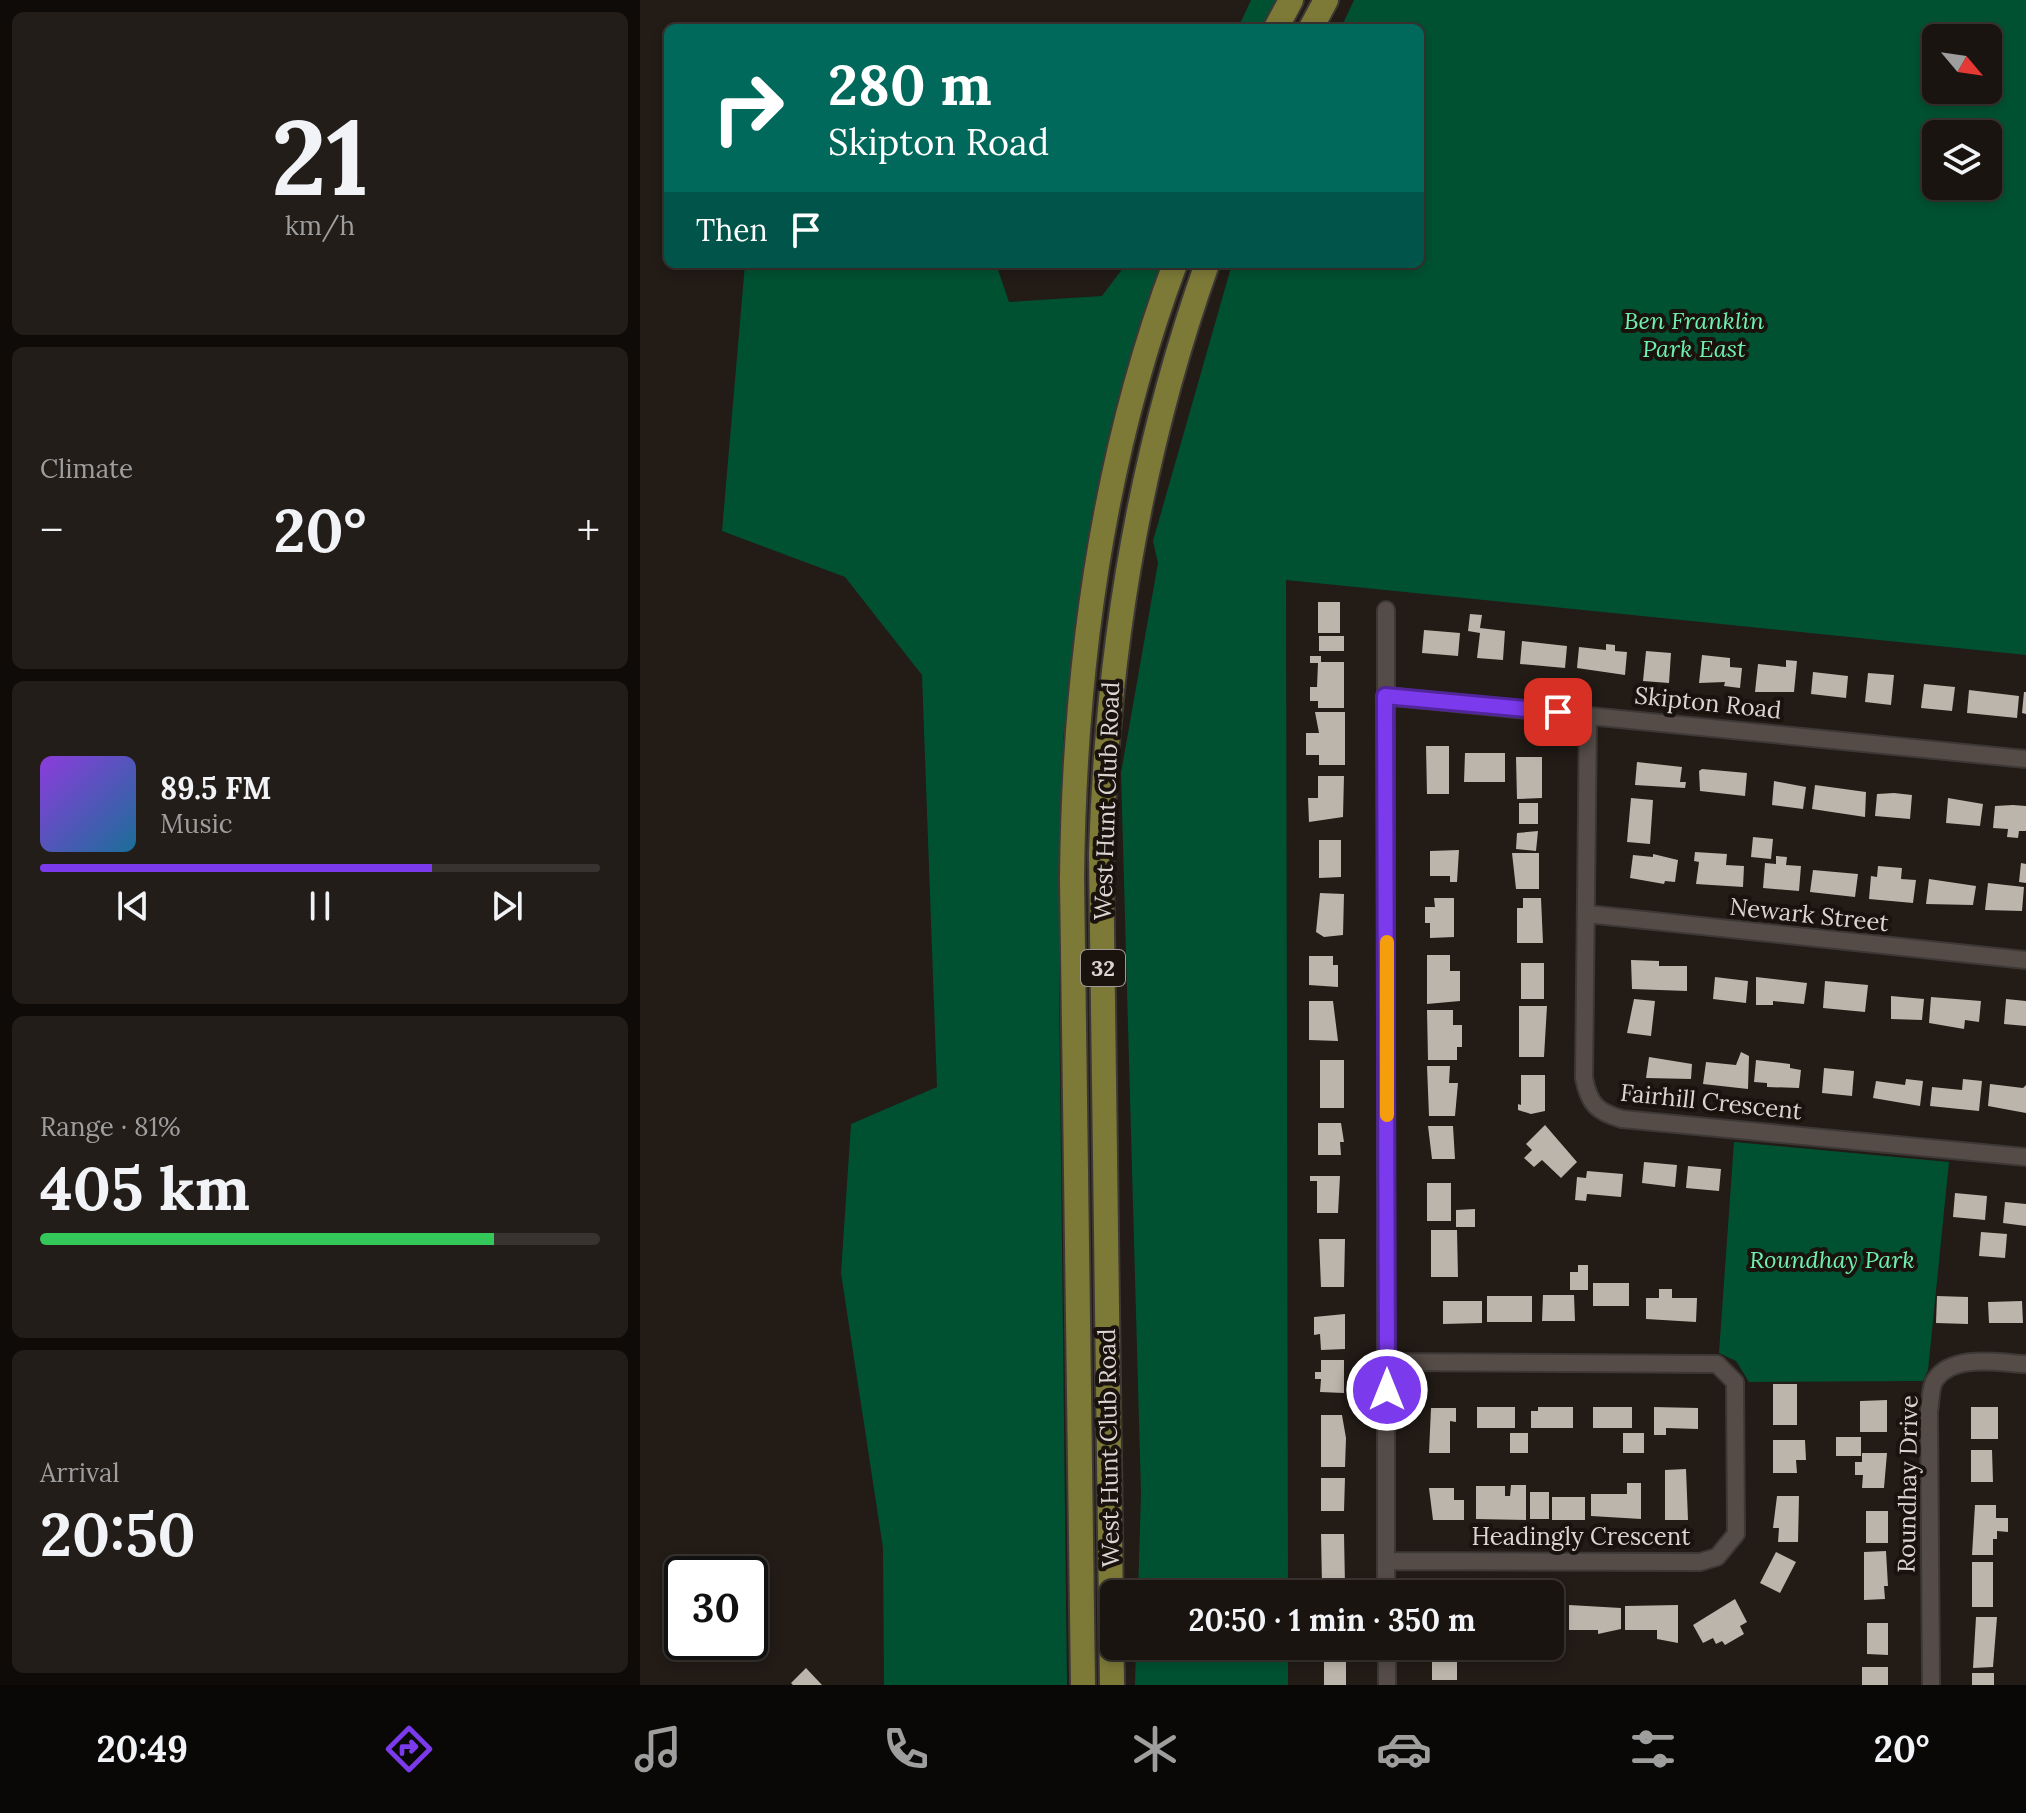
<!DOCTYPE html>
<html lang="en">
<head>
<meta charset="utf-8">
<style>
	body { margin:0; font-family:Lora,serif; background:#231d19; color:#f1f3f6; height:100vh; display:flex; flex-direction:column; font-size:30px; white-space:nowrap }
	* { box-sizing:border-box; margin:0 }
	p { font-size:26px; color:#9f9e9f }
	.icon { flex:none; width:44px; height:44px; fill:none; stroke:currentColor; stroke-width:2; stroke-linecap:round; stroke-linejoin:round }
	.map { position:relative; flex:1; overflow:hidden }
	.panel { display:flex; flex-direction:column; gap:12px; padding:12px; background:#0e0b09; width:640px }
	.panel>* { flex:none }
	.top-card { position:absolute; left:24px; top:24px; width:760px; height:244px; border-radius:12px; box-shadow:0 4px 12px #0003,0 0 0 2px #383330; background:#00695c; color:#fff; overflow:hidden }
	.needle { width:52px; rotate:119deg }
	.fabs { position:absolute; left:1282px; top:24px; display:grid; gap:16px }
	.fabs a { display:grid; place-items:center; width:80px; height:80px; border-radius:12px; background:#1a1410; box-shadow:0 4px 12px #0003,0 0 0 2px #383330; font-size:40px }
	.speed { position:absolute; left:24px; top:1556px; display:flex; gap:16px; font-size:40px; font-weight:700; text-align:center }
	.speed>* { display:grid; place-content:center; width:104px; height:104px; border-radius:50%; background:#1a1410; box-shadow:0 4px 12px #0003,0 0 0 2px #383330; line-height:1 }
	.speed .limit { border:4px solid #111; border-radius:12px; background:#fff; color:#111 }
	.pin { position:absolute; display:grid; place-items:center; width:68px; height:68px; color:#fff; margin:-34px; border-radius:16px; box-shadow:0 4px 12px #0006 }
	.me { position:absolute; width:88px; margin:-44px; rotate:0deg; stroke-linejoin:round; filter:drop-shadow(0 0 6px #0008) }
	.turn { display:flex; align-items:center; gap:28px; height:168px; padding:0 32px; font-size:36px }
	.turn .icon { width:104px; height:104px; stroke-width:2.5 }
	.turn b { display:block; font-size:56px; line-height:68px }
	.then { display:flex; align-items:center; height:76px; padding:0 32px; background:#0003; gap:16px; font-size:30px }
	.big { font-size:60px; font-weight:700; line-height:1.1 }
	.panel .tile { flex:1; display:flex; flex-direction:column; justify-content:center; gap:12px; min-width:0; padding:0 28px; border-radius:12px; background:#231d19 }
	.panel .dial { align-items:center; gap:0 }
	.dial b { font-size:104px; line-height:1 }
	.song { display:flex; align-items:center; gap:24px }
	.cover { width:96px; height:96px; border-radius:12px; background:linear-gradient(135deg,hsl(270 70% 55%),hsl(200 70% 35%)) }
	.played { height:8px; border-radius:4px; background:linear-gradient(90deg,#7c3aed 70%,#383330 70%) }
	.keys { display:flex; justify-content:space-around; direction:ltr }
	.heat { display:flex; justify-content:space-between; align-items:center; font-size:44px; direction:ltr }
	.charge { height:12px; border-radius:6px; background:linear-gradient(90deg,#34c759 81%,#383330 0) }
	.trip { position:absolute; left:460px; top:1580px; width:464px; height:80px; border-radius:12px; background:#1a1410; box-shadow:0 4px 12px #0003,0 0 0 2px #383330; font-weight:700; line-height:80px; text-align:center }
	.tabs { display:flex; height:128px; justify-content:space-around; align-items:center; background:#0a0806; color:#9f9e9f }
	.tabs .icon { width:56px; height:56px }
	.tabs .selected { color:#7c3aed }
	.tabs b { font-size:36px; color:#f1f3f6 }
	main { display:flex; flex:1; min-height:0 }
	.map>svg:first-child { display:block }
</style>
</head>
<body>
<main>
<section class="panel">
<div class="tile dial"><b>21</b><p>km/h</p></div>
<div class="tile"><p>Climate</p>
<div class="heat"><a>−</a><b class="big">20°</b><a>+</a></div>
</div>
<div class="tile">
<div class="song"><i class="cover"></i><div><b>89.5 FM</b><p>Music</p></div></div>
<div class="played"></div>
<div class="keys"><svg class="icon" aria-label="previous" viewBox="0 0 24 24"><path d="M18 5L8 12l10 7zM5 5v14"/></svg><svg class="icon" aria-label="pause" viewBox="0 0 24 24"><path d="M8 5v14M16 5v14"/></svg><svg class="icon" aria-label="next" viewBox="0 0 24 24"><path d="M6 5l10 7-10 7zM19 5v14"/></svg></div>
</div>
<div class="tile"><p>Range · 81%</p><b class="big">405 km</b><div class="charge"></div></div>
<div class="tile"><p>Arrival</p><b class="big">20:50</b></div>
</section>
<div class="map">
<svg width="1386" height="1685" viewBox="0 0 1386 1685">
	<rect width="100%" height="100%" fill="#221b16"/>
	<path fill="#005132" fill-rule="evenodd" d="M 611,0 L 638,0 L 624,28 L 598,28 Z
		M 714,0 L 1386,0 L 1386,655 L 646,580 L 648,1594 L 498,1594 L 501,1493 L 481,773 L 518,563 L 513,541 L 592,264 L 780,264 L 780,28 L 701,28 ZM 1296,38 L 1348,38 L 1348,90 L 1296,90 ZM 1296,134 L 1348,134 L 1348,186 L 1296,186 Z
		M 105,264 L 356,264 L 369,302 L 462,296 L 486,264 L 523,264 L 496,339 L 442,581 L 423,739 L 419,986 L 427,1685 L 244,1685 L 243,1548 L 201,1273 L 211,1124 L 297,1087 L 282,675 L 205,577 L 82,531 Z
		M 1094,1142 L 1309,1162 L 1288,1370 L 1283,1381 L 1109,1382 L 1096,1361 L 1079,1353 Z
		M 496,1646 L 648,1646 L 648,1685 L 495,1685 Z"/>
	<path fill="#bbb5ab" d="M 678,602 L 700,602 L 700,633 L 678,633 Z
		M 830,614 L 842,615 L 840,628 L 865,631 L 863,660 L 837,658 L 840,633 L 828,631 Z
		M 784,630 L 820,633 L 818,656 L 782,653 Z
		M 679,636 L 704,636 L 704,651 L 679,651 Z
		M 882,641 L 927,646 L 925,668 L 880,664 Z
		M 966,644 L 975,645 L 975,651 L 987,652 L 985,675 L 937,668 L 939,647 L 966,650 Z
		M 1006,651 L 1031,653 L 1029,683 L 1003,681 Z
		M 1062,655 L 1090,658 L 1090,667 L 1102,668 L 1100,688 L 1084,686 L 1085,682 L 1059,683 Z
		M 670,656 L 681,656 L 681,662 L 704,662 L 704,708 L 678,708 L 678,701 L 670,701 L 670,687 L 677,687 L 678,663 L 670,663 Z
		M 1146,660 L 1157,661 L 1154,692 L 1115,692 L 1118,664 L 1146,667 Z
		M 1173,672 L 1208,676 L 1206,698 L 1171,694 Z
		M 1228,673 L 1254,675 L 1251,705 L 1225,702 Z
		M 1284,684 L 1315,687 L 1312,711 L 1281,708 Z
		M 1329,690 L 1379,696 L 1377,718 L 1327,713 Z
		M 1384,692 L 1386,692 L 1386,714 L 1382,713 Z
		M 675,712 L 705,712 L 705,765 L 679,765 L 679,755 L 666,755 L 666,733 L 679,733 Z
		M 786,746 L 809,746 L 809,794 L 787,794 Z
		M 825,753 L 865,753 L 865,782 L 824,782 Z
		M 876,757 L 902,757 L 902,798 L 877,799 Z
		M 997,762 L 1042,767 L 1040,782 L 1046,782 L 1045,788 L 995,785 Z
		M 1062,769 L 1107,773 L 1105,796 L 1060,791 L 1059,771 Z
		M 678,776 L 704,776 L 703,817 L 669,822 L 668,798 L 678,798 Z
		M 1134,781 L 1166,787 L 1163,809 L 1132,805 Z
		M 1175,785 L 1226,792 L 1225,817 L 1172,809 Z
		M 1254,793 L 1272,795 L 1270,819 L 1235,816 L 1237,794 Z
		M 991,798 L 1013,800 L 1010,844 L 987,842 Z
		M 1308,798 L 1343,804 L 1340,826 L 1306,823 Z
		M 879,803 L 898,803 L 898,824 L 879,824 Z
		M 1373,805 L 1386,806 L 1386,831 L 1379,831 L 1378,838 L 1367,837 L 1368,829 L 1353,828 L 1355,806 Z
		M 898,831 L 896,851 L 876,849 L 877,833 Z
		M 1113,837 L 1133,839 L 1131,859 L 1111,857 Z
		M 679,840 L 701,840 L 701,877 L 679,878 Z
		M 819,850 L 817,882 L 810,882 L 810,876 L 790,876 L 790,851 Z
		M 1055,852 L 1087,854 L 1086,865 L 1104,866 L 1103,887 L 1056,884 L 1059,862 L 1054,861 Z
		M 872,853 L 899,853 L 899,889 L 876,889 Z
		M 1013,854 L 1038,860 L 1035,882 L 1025,881 L 1024,884 L 990,878 L 993,855 L 1013,857 Z
		M 1136,856 L 1147,857 L 1146,865 L 1161,866 L 1159,891 L 1123,888 L 1125,863 L 1136,864 Z
		M 1381,863 L 1386,864 L 1386,883 L 1379,882 Z
		M 1238,866 L 1262,868 L 1261,879 L 1276,880 L 1273,903 L 1229,899 L 1231,876 L 1237,877 Z
		M 1173,870 L 1218,874 L 1215,897 L 1170,892 Z
		M 1289,879 L 1336,886 L 1333,905 L 1286,904 Z
		M 1348,883 L 1384,887 L 1382,911 L 1345,910 Z
		M 680,893 L 704,894 L 703,935 L 684,937 L 676,932 Z
		M 794,898 L 814,898 L 814,937 L 790,938 L 790,923 L 785,923 L 785,907 L 795,907 Z
		M 883,898 L 901,898 L 903,943 L 877,943 L 877,908 L 883,908 Z
		M 787,955 L 810,955 L 810,971 L 820,971 L 820,1001 L 787,1004 Z
		M 669,956 L 693,956 L 693,965 L 698,965 L 698,987 L 669,985 Z
		M 991,960 L 1019,961 L 1019,966 L 1047,966 L 1047,991 L 992,989 Z
		M 881,963 L 904,963 L 904,999 L 881,999 Z
		M 1075,977 L 1108,981 L 1106,1003 L 1073,999 Z
		M 1116,977 L 1167,983 L 1164,1004 L 1133,1001 L 1133,1005 L 1116,1005 Z
		M 1185,981 L 1228,985 L 1225,1012 L 1183,1008 Z
		M 1251,996 L 1284,999 L 1282,1020 L 1251,1019 Z
		M 1291,997 L 1341,1001 L 1339,1022 L 1325,1020 L 1324,1029 L 1289,1023 Z
		M 994,999 L 1015,1001 L 1011,1036 L 987,1033 Z
		M 1366,999 L 1386,1001 L 1386,1026 L 1364,1024 Z
		M 669,1001 L 693,1001 L 698,1041 L 669,1040 Z
		M 879,1006 L 907,1006 L 904,1057 L 879,1057 Z
		M 787,1010 L 813,1010 L 813,1025 L 822,1025 L 822,1047 L 817,1047 L 817,1060 L 788,1060 Z
		M 1101,1052 L 1109,1056 L 1108,1089 L 1063,1084 L 1066,1062 L 1096,1065 Z
		M 1009,1057 L 1052,1064 L 1051,1079 L 1006,1078 Z
		M 680,1060 L 704,1060 L 704,1108 L 680,1108 Z
		M 1116,1060 L 1150,1064 L 1150,1068 L 1161,1070 L 1159,1088 L 1127,1087 L 1127,1083 L 1114,1082 Z
		M 787,1066 L 810,1066 L 809,1083 L 818,1083 L 815,1116 L 789,1116 Z
		M 1184,1068 L 1214,1071 L 1212,1096 L 1182,1093 Z
		M 881,1075 L 905,1075 L 905,1111 L 891,1114 L 878,1110 L 878,1104 L 881,1105 Z
		M 1266,1079 L 1283,1081 L 1280,1106 L 1233,1098 L 1236,1081 L 1265,1085 Z
		M 1323,1079 L 1342,1081 L 1339,1111 L 1290,1106 L 1292,1087 L 1322,1090 Z
		M 1350,1084 L 1383,1088 L 1386,1085 L 1386,1113 L 1348,1106 Z
		M 678,1123 L 701,1123 L 704,1142 L 700,1142 L 701,1155 L 678,1155 Z
		M 905,1125 L 937,1162 L 921,1178 L 902,1160 L 894,1167 L 884,1158 L 892,1150 L 886,1144 Z
		M 788,1126 L 813,1126 L 815,1159 L 792,1159 Z
		M 1004,1162 L 1037,1165 L 1035,1187 L 1002,1183 Z
		M 1048,1166 L 1081,1169 L 1079,1191 L 1046,1188 Z
		M 947,1171 L 983,1174 L 981,1197 L 947,1194 L 946,1201 L 935,1200 L 937,1177 L 946,1178 Z
		M 670,1176 L 700,1176 L 698,1213 L 677,1213 L 677,1181 L 670,1181 Z
		M 787,1183 L 811,1183 L 811,1221 L 787,1221 Z
		M 1315,1193 L 1347,1196 L 1345,1220 L 1313,1217 Z
		M 1365,1202 L 1386,1204 L 1386,1226 L 1363,1223 Z
		M 835,1209 L 835,1227 L 816,1227 L 816,1210 Z
		M 791,1230 L 817,1230 L 818,1277 L 791,1277 Z
		M 1341,1232 L 1367,1234 L 1365,1258 L 1339,1256 Z
		M 679,1239 L 705,1239 L 704,1287 L 681,1287 Z
		M 938,1265 L 948,1265 L 948,1290 L 930,1290 L 930,1272 L 938,1272 Z
		M 953,1283 L 989,1283 L 989,1306 L 953,1306 Z
		M 1019,1289 L 1032,1289 L 1032,1298 L 1057,1298 L 1056,1322 L 1006,1319 L 1006,1298 L 1019,1298 Z
		M 903,1295 L 934,1295 L 935,1321 L 902,1321 Z
		M 847,1296 L 892,1296 L 892,1322 L 847,1322 Z
		M 1297,1296 L 1328,1297 L 1328,1324 L 1296,1323 Z
		M 803,1301 L 842,1301 L 842,1323 L 803,1324 Z
		M 1382,1301 L 1383,1323 L 1349,1323 L 1348,1302 Z
		M 705,1314 L 705,1349 L 681,1350 L 680,1334 L 674,1335 L 674,1317 Z
		M 681,1360 L 704,1360 L 704,1393 L 680,1392 L 681,1379 L 675,1379 L 675,1372 L 681,1372 Z
		M 1133,1384 L 1157,1384 L 1157,1425 L 1133,1425 Z
		M 1247,1400 L 1247,1432 L 1220,1432 L 1220,1401 Z
		M 837,1407 L 875,1407 L 875,1428 L 837,1428 Z
		M 898,1407 L 933,1407 L 933,1428 L 891,1428 L 891,1411 L 898,1411 Z
		M 953,1407 L 992,1407 L 992,1428 L 953,1428 Z
		M 1014,1407 L 1058,1408 L 1058,1429 L 1026,1428 L 1026,1435 L 1014,1435 Z
		M 1331,1407 L 1358,1407 L 1358,1439 L 1331,1439 Z
		M 791,1408 L 816,1408 L 816,1422 L 810,1421 L 810,1453 L 789,1453 Z
		M 681,1415 L 702,1415 L 706,1438 L 705,1467 L 681,1467 Z
		M 870,1433 L 888,1433 L 888,1453 L 870,1453 Z
		M 983,1433 L 1004,1433 L 1004,1453 L 983,1453 Z
		M 1196,1437 L 1221,1437 L 1221,1456 L 1196,1456 Z
		M 1133,1440 L 1165,1440 L 1166,1460 L 1156,1460 L 1157,1473 L 1133,1473 Z
		M 1331,1450 L 1352,1450 L 1353,1482 L 1331,1482 Z
		M 1222,1453 L 1247,1453 L 1244,1488 L 1222,1488 L 1223,1475 L 1215,1475 L 1215,1462 L 1222,1462 Z
		M 1046,1469 L 1048,1520 L 1025,1520 L 1025,1470 Z
		M 681,1478 L 705,1478 L 704,1511 L 681,1511 Z
		M 987,1483 L 1001,1483 L 1001,1519 L 951,1516 L 951,1494 L 987,1494 Z
		M 871,1485 L 886,1485 L 886,1520 L 836,1519 L 836,1486 L 865,1486 L 865,1496 L 870,1496 Z
		M 789,1488 L 814,1488 L 814,1500 L 824,1500 L 824,1520 L 793,1520 Z
		M 890,1492 L 909,1492 L 909,1519 L 890,1519 Z
		M 1137,1496 L 1159,1496 L 1158,1542 L 1138,1542 L 1139,1528 L 1133,1528 Z
		M 912,1497 L 945,1497 L 945,1520 L 912,1520 Z
		M 1335,1505 L 1356,1505 L 1356,1518 L 1368,1518 L 1368,1532 L 1357,1531 L 1357,1539 L 1353,1539 L 1353,1555 L 1332,1555 Z
		M 1226,1511 L 1248,1511 L 1248,1543 L 1226,1543 Z
		M 681,1534 L 704,1534 L 705,1585 L 682,1585 Z
		M 1246,1551 L 1248,1586 L 1244,1586 L 1245,1599 L 1224,1600 L 1224,1552 Z
		M 1136,1552 L 1156,1562 L 1140,1593 L 1120,1583 Z
		M 1332,1562 L 1353,1562 L 1353,1607 L 1332,1607 Z
		M 1095,1599 L 1107,1622 L 1100,1626 L 1104,1634 L 1085,1645 L 1082,1641 L 1076,1644 L 1073,1638 L 1063,1643 L 1053,1625 Z
		M 910,1605 L 923,1605 L 923,1632 L 910,1632 Z
		M 929,1605 L 981,1608 L 981,1629 L 958,1634 L 958,1630 L 929,1630 Z
		M 1038,1605 L 1038,1643 L 1017,1639 L 1017,1630 L 985,1630 L 985,1606 Z
		M 1336,1617 L 1357,1617 L 1353,1667 L 1333,1668 Z
		M 1227,1623 L 1248,1623 L 1248,1655 L 1227,1654 Z
		M 792,1650 L 817,1650 L 817,1680 L 792,1680 Z
		M 684,1651 L 706,1651 L 706,1685 L 684,1685 Z
		M 1222,1667 L 1248,1667 L 1248,1685 L 1222,1685 Z
		M 166,1668 L 182,1685 L 153,1685 L 151,1683 Z
		M 1332,1673 L 1354,1673 L 1354,1685 L 1332,1685 Z"/>
	<g fill="none" stroke-linecap="round" stroke-linejoin="round">
		<g stroke="#3d3835" stroke-width="20">
			<path id="street" d="M 746,610 L 746,1594
				M 745,696 L 1386,759
				M 948,715 L 944,1078 C 949,1104 957,1112 982,1119 L 1386,1157
				M 947,914 L 1386,960
				M 746,1561 L 1060,1562 L 1077,1557 L 1096,1534 L 1095,1382 L 1077,1364 L 747,1362
				M 747,1646 L 747,1685
				M 1291,1685 L 1289,1411 C 1291,1402 1290,1387 1295,1380 C 1313,1353 1360,1363 1386,1364"/>
		</g>
		<g stroke="#3d3835" stroke-width="28">
			<path id="primary" d="M 636,28 L 651,0
				M 671,28 L 686,0
				M 443,1685 L 432,879 C 434,671 462,459 535,264
				M 472,1685 L 461,854 C 467,652 499,455 567,264"/>
		</g>
		<use href="#street" stroke="#554c47" stroke-width="16"/>
		<use href="#primary" stroke="#7d7a38" stroke-width="24"/>
	</g>
	<g fill="none" stroke-linecap="round" stroke-linejoin="round">
		<g stroke="#51269a" stroke-width="20">
			<path id="route" d="M 747,1390 L 745,696 L 918,712"/>
		</g>
		<use href="#route" stroke="#7c3aed" stroke-width="14"/>
		<path stroke="#f59e0b" stroke-width="14" d="M 747,942 L 747,1115"/>
	</g>
	<g text-anchor="middle" stroke-width="8" stroke-linejoin="round" paint-order="stroke">
		<rect fill="#19120d" stroke="#a09a97" stroke-width="2" x="441" y="950" width="44" height="36" rx="6"/>
		<g font-size="22" font-weight="bold" fill="#dad5d2">
			<text x="463" y="976">32</text>
		</g>
		<g font-size="24" font-style="italic" fill="#6ef0af" stroke="#19120d">
			<text x="1054" y="329">Ben Franklin<tspan x="1054" dy="28">Park East</tspan></text>
			<text x="1192" y="1268">Roundhay Park</text>
		</g>
		<g font-size="24" fill="#dad5d2" stroke="#19120d">
			<text transform="translate(1068 703) rotate(6)" y="8">Skipton Road</text>
			<text transform="translate(467 801) rotate(-88)" y="8">West Hunt Club Road</text>
			<text transform="translate(1169 915) rotate(6)" y="8">Newark Street</text>
			<text transform="translate(1071 1102) rotate(6)" y="8">Fairhill Crescent</text>
			<text transform="translate(469 1448) rotate(-91)" y="8">West Hunt Club Road</text>
			<text transform="translate(1268 1484) rotate(-89)" y="8">Roundhay Drive</text>
			<text x="941" y="1545">Headingly Crescent</text>
		</g>
	</g>
</svg>
<div class="fabs">
<a><svg class="needle" viewBox="-14 -14 28 28"><path d="M0-13l5 13h-10z" fill="#e53935"/><path d="M0 13l5-13h-10z" fill="#9f9e9f"/></svg></a>
<a><svg class="icon" aria-label="layers" viewBox="0 0 24 24"><path d="M12 4l9 5-9 5-9-5zM3 14l9 5 9-5"/></svg></a>
</div>
<div class="speed"><div class="limit">30</div></div>
<div class="pin" style="left:918px;top:712px;background:#d93025"><svg class="icon" aria-label="arrive" viewBox="0 0 24 24"><path d="M6 21V4h12l-3 4 3 4H6"/></svg></div>
<svg class="me" style="left:747px;top:1390px" viewBox="-20 -20 40 40"><circle r="17" fill="#7c3aed" stroke="#fff" stroke-width="3"/><path d="M0-11L8 9 0 5-8 9z" fill="#fff"/></svg>
<div class="trip">20:50 · 1 min · 350 m</div>
<div class="top-card">
<div class="turn"><svg class="icon" aria-label="right" viewBox="0 0 24 24"><path d="M7 20v-9h11M14 6l5 5-5 5"/></svg><div><b>280 m</b>Skipton Road</div></div>
<div class="then">Then<svg class="icon" aria-label="arrive" viewBox="0 0 24 24"><path d="M6 21V4h12l-3 4 3 4H6"/></svg></div>
</div>
</div>
</main>
<nav class="tabs">
<b>20:49</b>
<svg class="icon selected" aria-label="directions" viewBox="0 0 24 24"><path d="M12 3l9 9-9 9-9-9zM9 14v-3h6M13 9l2 2-2 2"/></svg>
<svg class="icon" aria-label="music" viewBox="0 0 24 24"><path d="M9 18V5l10-2v13"/><circle cx="6" cy="18" r="3"/><circle cx="16" cy="16" r="3"/></svg>
<svg class="icon" aria-label="phone" viewBox="0 0 24 24"><path d="M5 4h4l2 5-3 2q2 4 5 5l2-3 5 2v4C11 20 4 13 5 4z"/></svg>
<svg class="icon" aria-label="climate" viewBox="0 0 24 24"><path d="M12 3v18M4 7l16 10M4 17L20 7"/></svg>
<svg class="icon" aria-label="car" viewBox="0 0 24 24"><path d="M5 17H2v-5l4-1 3-4h7l3 4 3 1v5h-3M9 17h6M6 11h13"/><circle cx="7" cy="17" r="2"/><circle cx="17" cy="17" r="2"/></svg>
<svg class="icon" aria-label="filters" viewBox="0 0 24 24"><path d="M4 7h16M4 17h16"/><circle cx="9" cy="7" r="2"/><circle cx="15" cy="17" r="2"/></svg>
<b>20°</b>
</nav>
</body>
</html>
